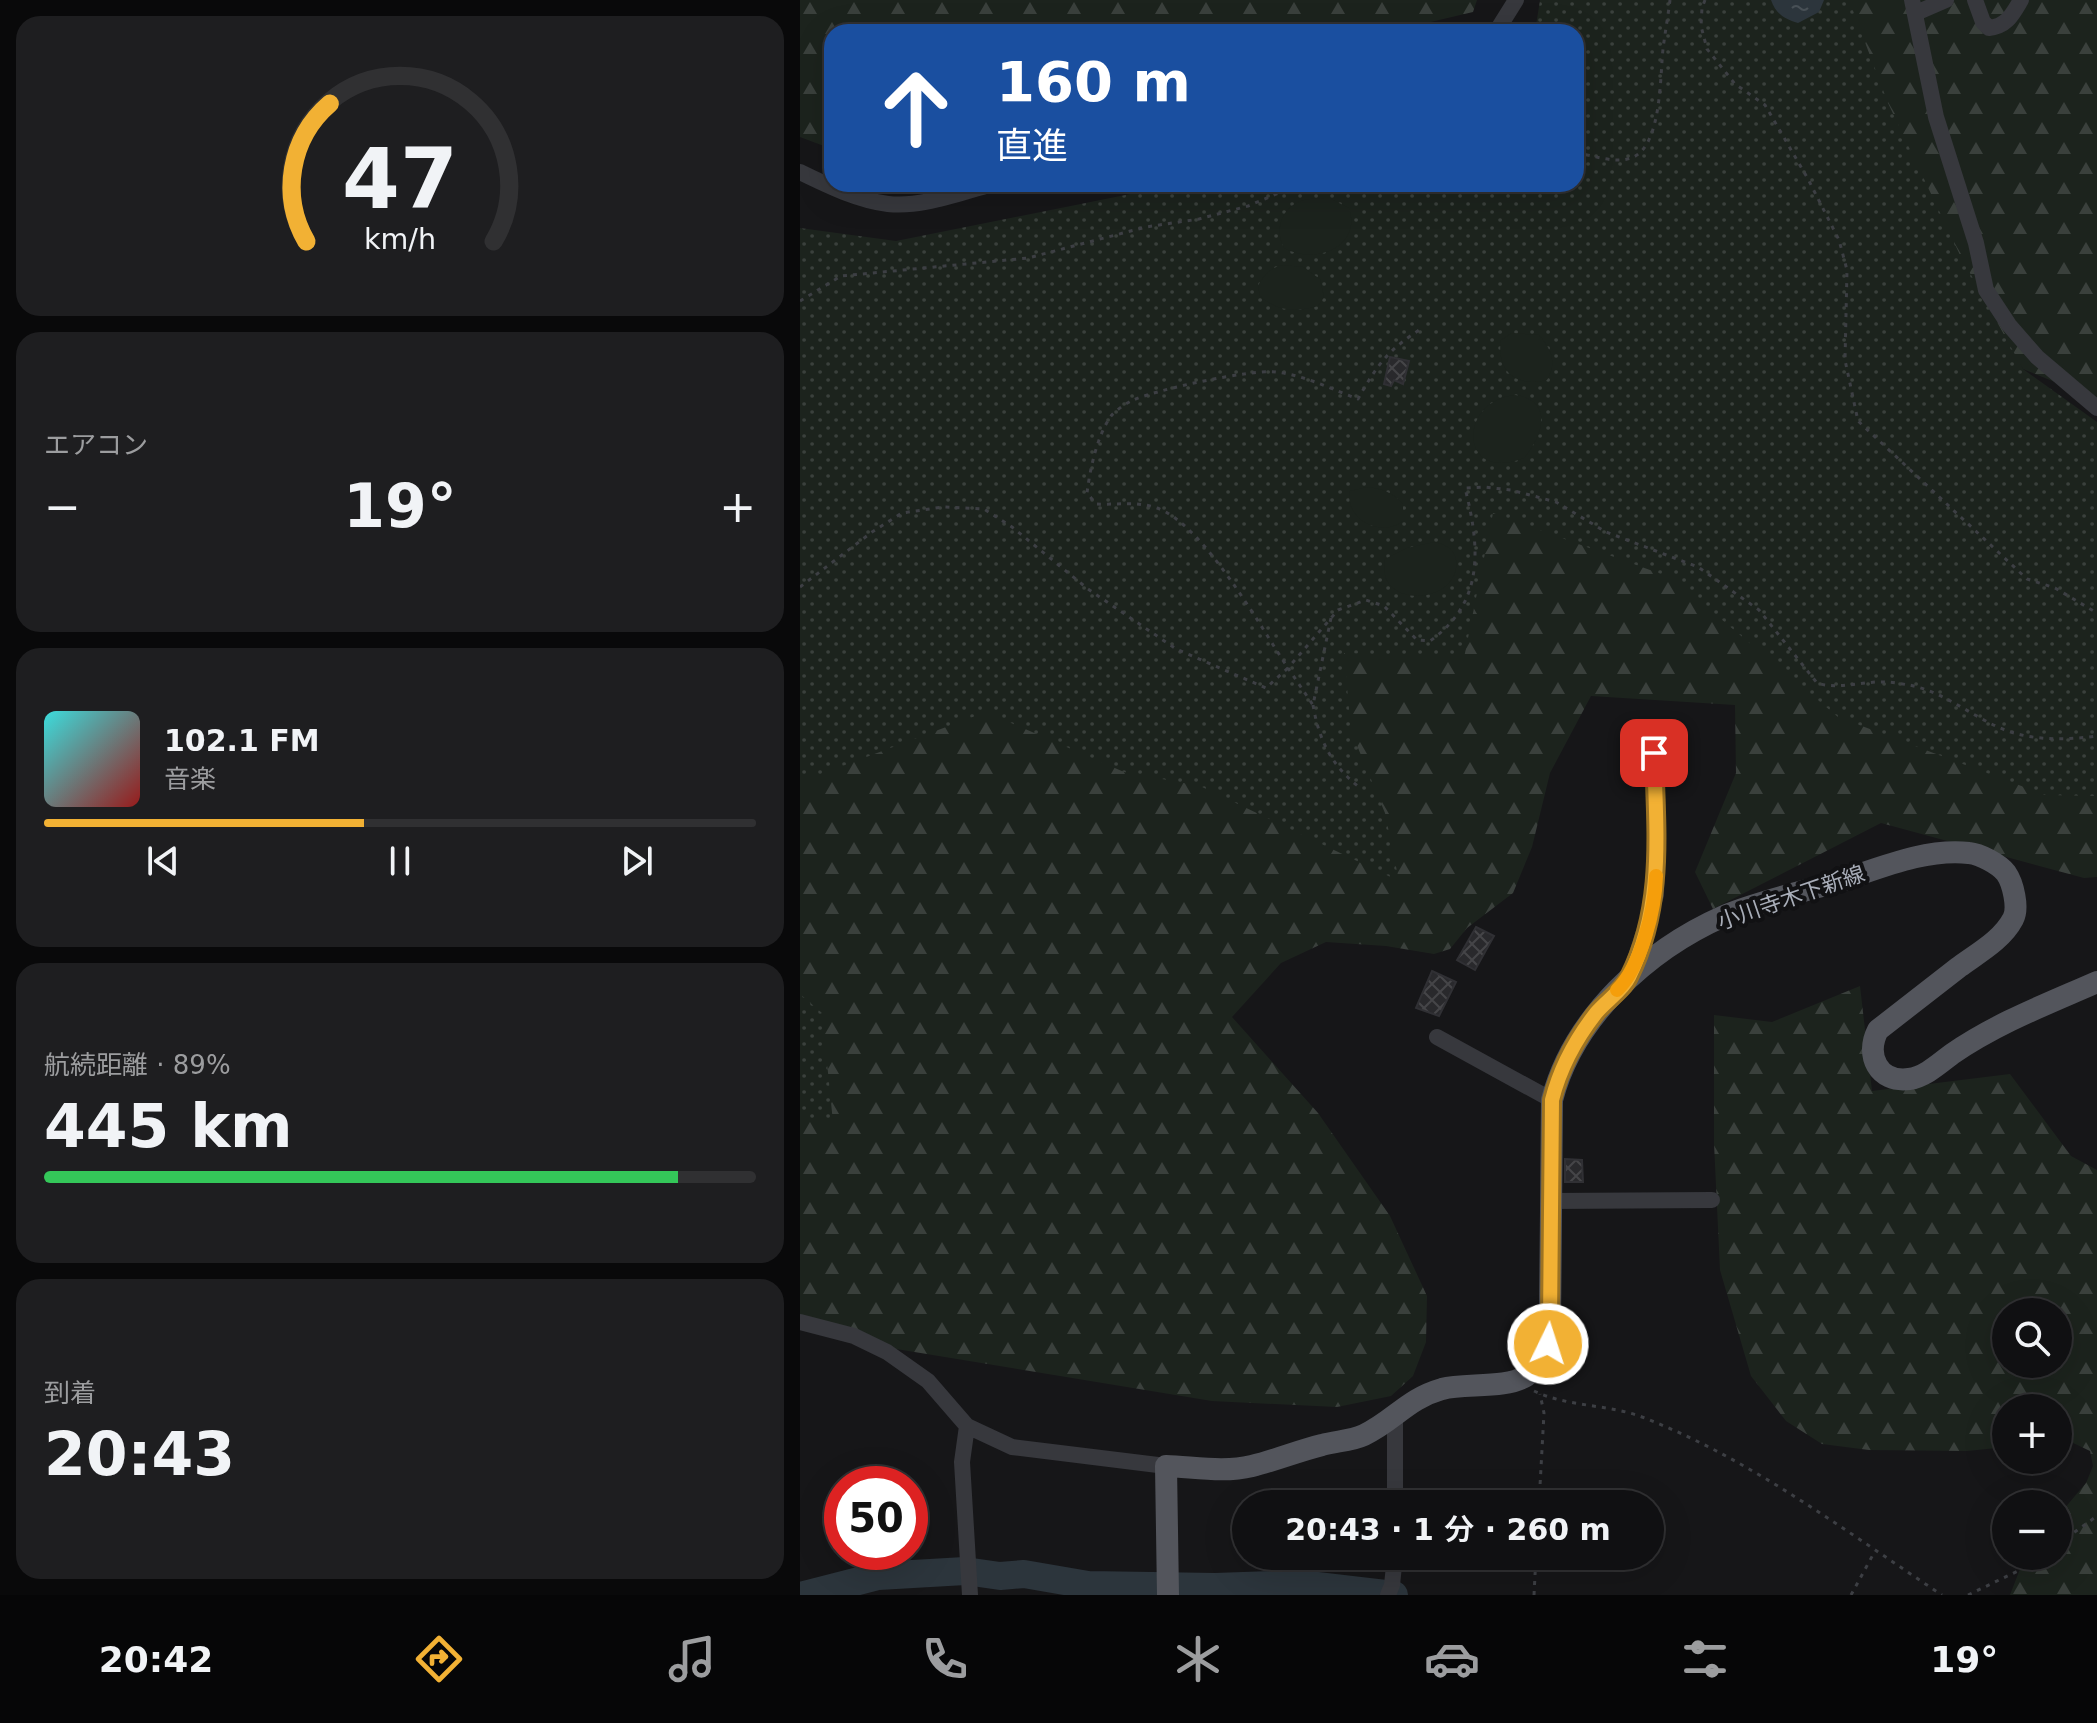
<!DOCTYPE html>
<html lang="ja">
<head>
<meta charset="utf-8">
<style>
	body { margin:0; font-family:"DejaVu Sans","Noto Sans JP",sans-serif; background:#1e1e20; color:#f1f3f6; height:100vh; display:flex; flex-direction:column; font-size:30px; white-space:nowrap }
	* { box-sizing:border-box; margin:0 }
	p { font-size:26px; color:#9c9d9f }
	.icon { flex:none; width:44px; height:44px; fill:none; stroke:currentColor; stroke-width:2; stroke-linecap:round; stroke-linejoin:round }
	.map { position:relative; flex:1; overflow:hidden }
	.sheet { display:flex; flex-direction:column; gap:16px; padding:16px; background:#09090a; width:800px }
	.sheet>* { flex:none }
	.banner { position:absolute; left:24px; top:24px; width:760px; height:168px; border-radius:24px; box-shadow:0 8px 32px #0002,0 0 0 2px #303032; background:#1a4fa0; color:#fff; overflow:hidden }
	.tools { position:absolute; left:1192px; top:1298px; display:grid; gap:16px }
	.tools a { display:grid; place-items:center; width:80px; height:80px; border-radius:50%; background:#101012; box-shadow:0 8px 32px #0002,0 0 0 2px #303032; font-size:40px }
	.speed { position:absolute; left:24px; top:1466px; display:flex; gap:16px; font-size:40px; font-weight:700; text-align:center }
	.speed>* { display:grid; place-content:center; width:104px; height:104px; border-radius:50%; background:#101012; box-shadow:0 8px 32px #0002,0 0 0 2px #303032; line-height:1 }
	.speed .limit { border:12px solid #d22; background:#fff; color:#111 }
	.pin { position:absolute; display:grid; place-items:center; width:68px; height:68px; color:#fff; margin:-34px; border-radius:16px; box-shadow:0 4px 12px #0006 }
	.me { position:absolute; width:88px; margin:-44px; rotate:4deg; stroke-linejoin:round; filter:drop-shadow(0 0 6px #0008) }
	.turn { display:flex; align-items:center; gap:28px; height:168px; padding:0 40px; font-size:36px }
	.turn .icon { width:104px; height:104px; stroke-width:2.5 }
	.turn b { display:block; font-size:56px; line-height:68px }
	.big { font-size:60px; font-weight:600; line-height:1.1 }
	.sheet .widget { flex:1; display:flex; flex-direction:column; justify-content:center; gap:12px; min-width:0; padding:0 28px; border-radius:24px; background:#1e1e20 }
	.sheet .dial { align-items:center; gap:0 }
	.dial svg { height:208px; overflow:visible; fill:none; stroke:#303032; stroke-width:7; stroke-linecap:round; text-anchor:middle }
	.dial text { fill:#f1f3f6; stroke:none }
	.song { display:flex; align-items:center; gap:24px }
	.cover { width:96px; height:96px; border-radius:12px; background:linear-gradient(135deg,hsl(180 70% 55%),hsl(0 70% 35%)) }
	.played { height:8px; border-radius:4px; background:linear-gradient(90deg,#f2b134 45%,#303032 45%) }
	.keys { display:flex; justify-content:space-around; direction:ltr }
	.heat { display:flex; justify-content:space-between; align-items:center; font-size:44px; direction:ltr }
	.charge { height:12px; border-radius:6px; background:linear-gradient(90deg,#34c759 89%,#303032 0) }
	.trip { position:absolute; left:432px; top:1490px; width:432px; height:80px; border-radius:40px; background:#101012; box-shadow:0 8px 32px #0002,0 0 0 2px #303032; font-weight:600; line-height:80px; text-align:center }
	.tabs { display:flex; height:128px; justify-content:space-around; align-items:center; background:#060607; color:#9c9d9f }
	.tabs .icon { width:56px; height:56px }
	.tabs .active { color:#f2b134 }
	.tabs b { font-size:36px; color:#f1f3f6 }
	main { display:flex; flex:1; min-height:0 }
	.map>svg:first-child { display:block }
</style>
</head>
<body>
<main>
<section class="sheet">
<div class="widget dial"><svg viewBox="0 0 100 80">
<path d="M14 69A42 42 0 1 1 86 69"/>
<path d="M14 69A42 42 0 0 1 23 16" stroke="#f2b134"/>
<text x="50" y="56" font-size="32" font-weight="700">47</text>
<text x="50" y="72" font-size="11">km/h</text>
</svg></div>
<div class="widget"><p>エアコン</p>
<div class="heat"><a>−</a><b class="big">19°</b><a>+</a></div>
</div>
<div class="widget">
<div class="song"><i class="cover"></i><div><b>102.1 FM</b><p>音楽</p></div></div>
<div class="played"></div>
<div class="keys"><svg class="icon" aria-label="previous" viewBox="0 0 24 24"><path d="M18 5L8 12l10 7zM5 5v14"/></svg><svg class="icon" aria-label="pause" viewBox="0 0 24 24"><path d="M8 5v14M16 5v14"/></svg><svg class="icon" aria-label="next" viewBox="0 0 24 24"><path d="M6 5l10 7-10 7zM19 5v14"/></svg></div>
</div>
<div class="widget"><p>航続距離 · 89%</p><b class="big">445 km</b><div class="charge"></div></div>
<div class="widget"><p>到着</p><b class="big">20:43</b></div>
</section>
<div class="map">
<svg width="1297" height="1595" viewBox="0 0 1297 1595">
	<defs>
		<pattern id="grass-dots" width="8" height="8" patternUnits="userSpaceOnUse" patternTransform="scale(2)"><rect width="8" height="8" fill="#1c231d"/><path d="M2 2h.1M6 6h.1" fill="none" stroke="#3a403c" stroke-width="1.8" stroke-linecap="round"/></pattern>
		<pattern id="forest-firs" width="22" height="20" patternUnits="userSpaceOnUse" patternTransform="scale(2)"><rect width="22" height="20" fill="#1c231d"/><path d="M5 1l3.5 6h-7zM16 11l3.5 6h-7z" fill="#3a403c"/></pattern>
		<pattern id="water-ripples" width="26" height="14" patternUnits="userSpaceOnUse" patternTransform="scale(2)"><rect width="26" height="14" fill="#2c353c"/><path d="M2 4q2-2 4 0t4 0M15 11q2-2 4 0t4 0" fill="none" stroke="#485056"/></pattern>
		<pattern id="building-cross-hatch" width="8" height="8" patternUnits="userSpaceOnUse" patternTransform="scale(2)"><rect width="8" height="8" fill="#29292c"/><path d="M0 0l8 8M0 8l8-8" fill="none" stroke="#454548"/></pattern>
	</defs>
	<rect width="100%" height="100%" fill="#161618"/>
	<path fill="url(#grass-dots)" d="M 740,0 L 1050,0 L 1223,369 L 1297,422 L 1297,807 L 1199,811 L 713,559 L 625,911 L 0,826 L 0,228 L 96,241 L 380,184 L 776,184 L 776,32 L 735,32 Z
		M 0,949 L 71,1026 L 19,1174 L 0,1174 Z"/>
	<path fill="url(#forest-firs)" fill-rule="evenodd" d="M 0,0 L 677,0 L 673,12 L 588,32 L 32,32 L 32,149 L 0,137 Z
		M 1049,0 L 1297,0 L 1297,399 L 1223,369 L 1160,255 L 1088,103 Z
		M 693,513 L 872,578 L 1038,717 L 1245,795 L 1297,796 L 1297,877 L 1284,878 L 1081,823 L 913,909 L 895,872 L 936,773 L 935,705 L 791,696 L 750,773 L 732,847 L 713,893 L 667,928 L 650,949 L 634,954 L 586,946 L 526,942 L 481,963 L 432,1017 L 518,1113 L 590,1216 L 627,1296 L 626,1342 L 613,1376 L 591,1396 L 537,1407 L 412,1401 L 78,1346 L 0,1322 L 0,1119 L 33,1122 L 22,1013 L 0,994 L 0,782 L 186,712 L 324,772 L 400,786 L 599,881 L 585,813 L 551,731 L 544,653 L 664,658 Z
		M 1060,986 L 1072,1091 L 1210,1074 L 1271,1156 L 1297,1170 L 1297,1595 L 1210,1595 L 1225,1556 L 1258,1556 L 1258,1516 L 1286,1483 L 1293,1466 L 1290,1451 L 1267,1440 L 1258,1441 L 1258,1408 L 1206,1408 L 1206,1447 L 1167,1451 L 1069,1450 L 1022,1444 L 986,1421 L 951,1376 L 920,1270 L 914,1143 L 914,1015 L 972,1022 ZM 1206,1312 L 1258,1312 L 1258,1364 L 1206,1364 Z"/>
	<path fill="#1c231d" d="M 531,199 L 549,208 C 562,248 515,265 484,248 C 474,229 482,206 504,200 C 512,198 523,199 531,199 Z
		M 481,265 L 503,267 L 520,279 L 524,297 L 518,306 C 496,312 478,312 460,296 L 458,286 C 464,275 468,270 481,265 Z
		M 712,333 L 739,335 C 752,350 757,363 747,380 C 716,388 696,371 701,340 Z
		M 715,395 C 754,400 743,436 724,458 C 659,484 657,401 715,395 Z
		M 567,487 C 583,489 592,492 603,504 L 603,521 C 582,538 544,520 550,491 Z
		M 634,542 C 644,544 654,548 656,560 C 662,605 574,611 585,559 L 607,548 Z"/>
	<path fill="url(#water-ripples)" d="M 971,0 L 1024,0 L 1019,12 L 998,23 C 984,19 976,14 971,0 Z"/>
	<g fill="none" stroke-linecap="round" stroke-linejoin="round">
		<path stroke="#2c353c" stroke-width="28" d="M 4,1595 L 78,1576 L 165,1571 L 200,1576 L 224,1574 L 288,1585 L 415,1587 L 500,1584 L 594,1595"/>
	</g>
	<path fill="url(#building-cross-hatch)" stroke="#303034" stroke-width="2" d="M 590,357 L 609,361 L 603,384 L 594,380 L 591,386 L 584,384 Z
		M 676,927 L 694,936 L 675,970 L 657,960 Z
		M 632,971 L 656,982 L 639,1016 L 616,1008 Z
		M 765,1159 L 782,1160 L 783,1182 L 765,1182 Z"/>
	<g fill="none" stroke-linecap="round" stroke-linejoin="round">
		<path stroke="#3d3f44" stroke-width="3" stroke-dasharray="4 6" stroke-linecap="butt" d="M 905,0 L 902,8 L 901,26 L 907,49 L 935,84 L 965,105 L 1008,179 L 1039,240 L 1047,270 L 1045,360 L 1058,421 L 1227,579 L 1255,588 L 1297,613
			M 776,153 C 793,155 814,164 831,158 C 862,148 860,75 863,49 C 865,33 868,16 870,0
			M 0,301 L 41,276 L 228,258 L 346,227 L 399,219 L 448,206 L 500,184
			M 0,587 L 72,532 L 102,513 L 143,507 L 184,509 L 212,527 L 288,589 L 376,649 L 466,688 L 488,668 C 460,626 403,524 357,508 C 338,501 315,505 296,504 L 287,493 C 290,469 297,436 311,416 C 315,411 325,404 331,401 C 354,390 450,369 476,372 C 504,375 531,389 558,399 C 578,363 589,349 624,327
			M 531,618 L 513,705 L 488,668 L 538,610 L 566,600 L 584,606 L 617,640 L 630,641 C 685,602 680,547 665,488 L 684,487 L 711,490 L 756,502 L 806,532 L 898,567 L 959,610 L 1017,683 C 1039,690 1062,681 1085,682 C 1093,682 1102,684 1109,685 C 1145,692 1172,717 1205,730 C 1234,741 1266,740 1297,736
			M 513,705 C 519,740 531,765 559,787
			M 734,1391 C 767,1407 808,1404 842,1417 C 951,1459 1045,1531 1142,1595
			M 739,1504 L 744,1413 L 740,1394
			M 1258,1544 L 1297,1516
			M 734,1595 L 736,1556
			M 1051,1595 L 1075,1551
			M 1168,1595 L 1224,1568 L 1241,1556"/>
		<path stroke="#37383d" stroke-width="16" d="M 1112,0 L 1136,117 L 1176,243 L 1186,290 L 1209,325 L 1237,357 L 1297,408
			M 1175,0 L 1183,22 L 1189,28 C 1207,26 1212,15 1221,0
			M 1116,13 L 1146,0
			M 696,32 L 716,0
			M 0,172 C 29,186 57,200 88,204 C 122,208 161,192 193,184
			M 830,975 L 856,895 L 857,846 L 854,753
			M 637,1037 L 752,1100
			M 751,1201 L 912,1200
			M 0,1322 L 54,1336 L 87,1352 L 128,1381 L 167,1426 L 212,1447 L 366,1466
			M 595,1416 L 595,1504
			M 167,1426 L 162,1462 L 170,1595
			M 588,1595 L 592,1585 L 595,1556"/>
		<path stroke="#53555c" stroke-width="22" d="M 368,1595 L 366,1466 C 394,1467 424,1473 452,1466 C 476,1460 498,1451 522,1445 C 536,1441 551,1441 564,1435 C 595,1420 607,1399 642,1389 C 665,1383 706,1389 726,1376 C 744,1363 748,1343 750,1322 L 752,1100 C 773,1018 847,950 924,916 C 960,901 1002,892 1040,881 C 1080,868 1126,848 1169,853 C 1180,854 1199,864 1206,873 C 1213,883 1219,908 1213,919 C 1202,940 1178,953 1159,967 C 1132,988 1105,1009 1078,1030 C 1065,1055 1078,1083 1109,1079 C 1125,1077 1140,1063 1152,1054 C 1197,1023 1247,1004 1297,982"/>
	</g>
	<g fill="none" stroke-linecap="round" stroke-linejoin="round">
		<g stroke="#9d7322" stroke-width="20">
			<path id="route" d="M 748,1344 L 750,1322 L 752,1100 C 760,1068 775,1040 796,1013 C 806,1001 823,990 829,977 C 865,905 856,830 854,753"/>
		</g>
		<use href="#route" stroke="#f2b134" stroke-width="14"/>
		<path stroke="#f59e0b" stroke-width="14" d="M 817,990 C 841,967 855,909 856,876"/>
	</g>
	<g text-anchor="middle" stroke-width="8" stroke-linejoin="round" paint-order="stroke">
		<g font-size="22" fill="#a8adb8" stroke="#111113">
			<text transform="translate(991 897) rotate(-19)" y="8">小川寺木下新線</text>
		</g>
	</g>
</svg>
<div class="tools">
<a><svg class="icon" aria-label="search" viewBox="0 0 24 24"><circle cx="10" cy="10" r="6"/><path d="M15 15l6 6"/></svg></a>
<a>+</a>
<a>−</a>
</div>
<div class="speed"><div class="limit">50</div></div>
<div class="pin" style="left:854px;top:753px;background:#d93025"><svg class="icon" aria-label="arrive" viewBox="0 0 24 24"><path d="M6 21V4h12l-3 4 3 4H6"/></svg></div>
<svg class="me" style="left:748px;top:1344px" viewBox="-20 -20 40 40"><circle r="17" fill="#f2b134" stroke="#fff" stroke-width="3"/><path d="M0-11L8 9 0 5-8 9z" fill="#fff"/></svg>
<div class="trip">20:43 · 1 分 · 260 m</div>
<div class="banner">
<div class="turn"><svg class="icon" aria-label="ahead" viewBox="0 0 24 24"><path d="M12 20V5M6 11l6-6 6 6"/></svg><div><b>160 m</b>直進</div></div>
</div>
</div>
</main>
<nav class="tabs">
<b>20:42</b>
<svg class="icon active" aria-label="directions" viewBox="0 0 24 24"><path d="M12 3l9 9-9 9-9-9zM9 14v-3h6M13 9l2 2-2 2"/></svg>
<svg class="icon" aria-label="music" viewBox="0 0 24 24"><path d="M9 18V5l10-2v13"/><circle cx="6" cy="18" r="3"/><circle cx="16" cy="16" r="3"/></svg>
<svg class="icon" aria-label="phone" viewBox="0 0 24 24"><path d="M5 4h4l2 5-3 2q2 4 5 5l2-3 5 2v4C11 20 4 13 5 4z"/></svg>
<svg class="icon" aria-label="climate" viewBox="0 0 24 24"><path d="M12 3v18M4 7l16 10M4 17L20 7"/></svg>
<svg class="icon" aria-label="car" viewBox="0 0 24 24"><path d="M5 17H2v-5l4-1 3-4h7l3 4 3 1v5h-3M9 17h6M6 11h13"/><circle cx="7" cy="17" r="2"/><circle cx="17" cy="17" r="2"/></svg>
<svg class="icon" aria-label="filters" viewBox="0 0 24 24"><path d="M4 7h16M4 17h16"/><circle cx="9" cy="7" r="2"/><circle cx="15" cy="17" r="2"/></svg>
<b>19°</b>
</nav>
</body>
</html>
